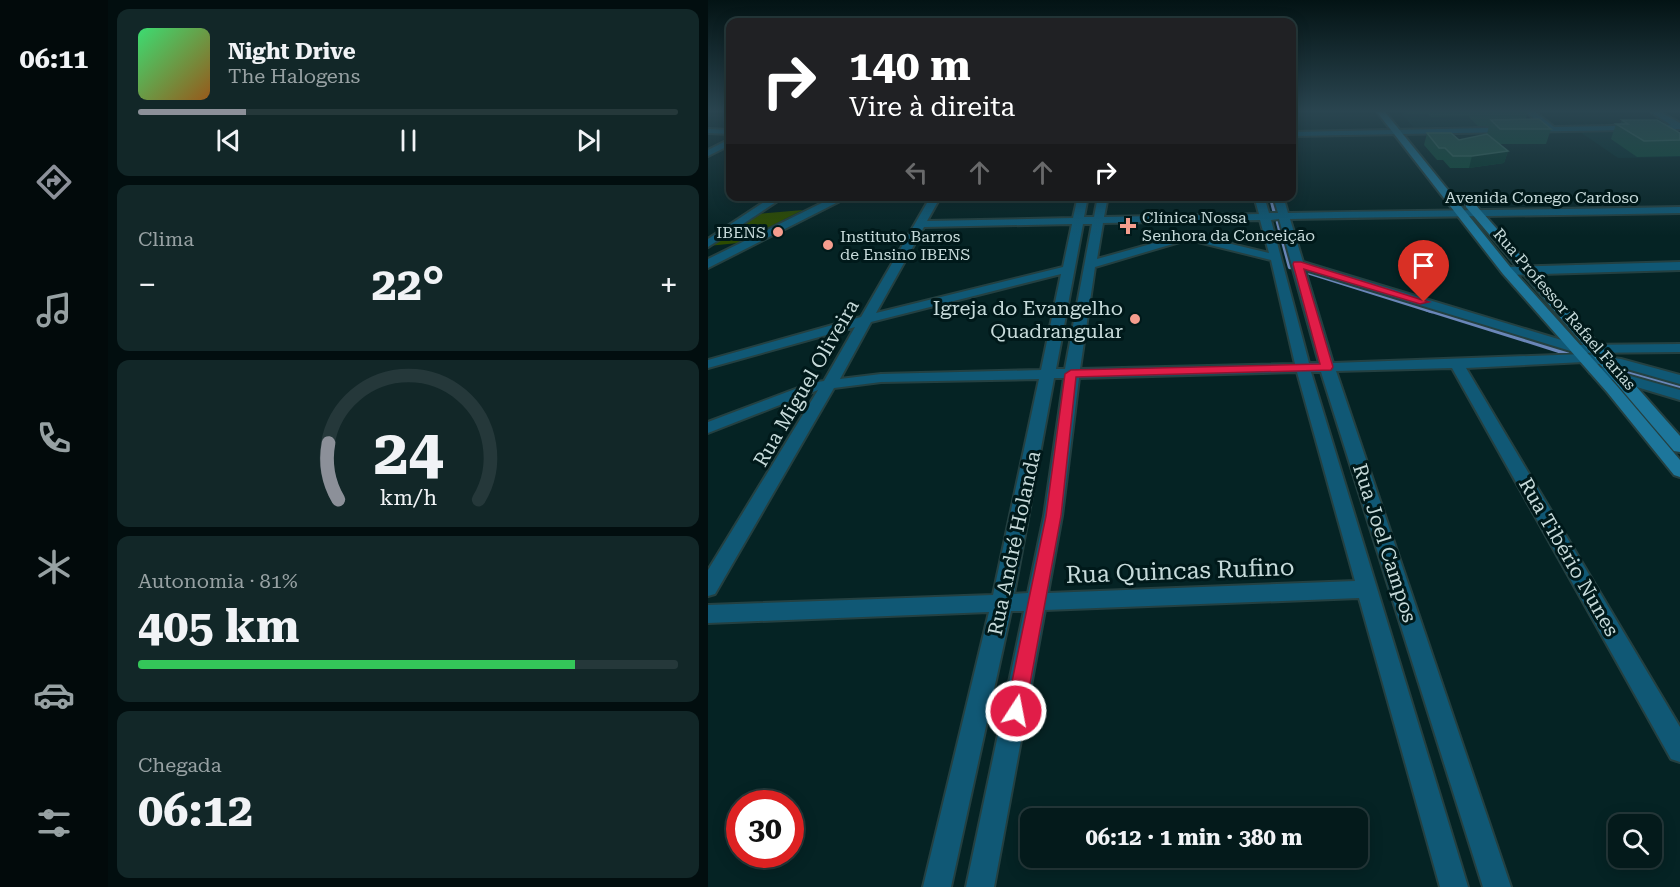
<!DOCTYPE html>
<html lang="pt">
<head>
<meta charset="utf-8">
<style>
	body { margin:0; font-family:"Roboto Serif",serif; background:#122728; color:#f1f3f6; height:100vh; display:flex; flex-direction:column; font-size:22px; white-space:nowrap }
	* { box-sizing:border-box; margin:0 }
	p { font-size:20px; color:#97a1a3 }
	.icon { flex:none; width:33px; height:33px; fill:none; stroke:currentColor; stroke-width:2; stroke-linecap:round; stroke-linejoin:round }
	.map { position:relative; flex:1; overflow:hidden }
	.panel { display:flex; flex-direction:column; gap:9px; padding:9px; background:#020e0f; width:600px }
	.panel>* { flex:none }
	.guide { position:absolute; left:18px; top:18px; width:570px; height:183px; border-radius:12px; box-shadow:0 3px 15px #0003,0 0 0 2px #25383a; background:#202124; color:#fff; overflow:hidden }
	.buttons { position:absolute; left:900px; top:814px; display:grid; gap:12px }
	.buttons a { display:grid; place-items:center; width:54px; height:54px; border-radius:12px; background:#041a1b; box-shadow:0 3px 15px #0003,0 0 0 2px #25383a; font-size:30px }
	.speed { position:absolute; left:18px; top:790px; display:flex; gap:12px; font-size:30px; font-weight:700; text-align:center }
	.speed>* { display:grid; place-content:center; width:78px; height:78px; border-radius:50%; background:#041a1b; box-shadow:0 3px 15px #0003,0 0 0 2px #25383a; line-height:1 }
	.speed .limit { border:9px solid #d22; background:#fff; color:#111 }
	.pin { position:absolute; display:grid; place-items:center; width:51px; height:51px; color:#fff; margin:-62px -26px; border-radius:50% 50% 50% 0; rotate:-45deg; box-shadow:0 0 6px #0007 }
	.pin .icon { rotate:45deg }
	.me { position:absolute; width:66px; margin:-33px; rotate:11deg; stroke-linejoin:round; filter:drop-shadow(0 0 4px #0008) }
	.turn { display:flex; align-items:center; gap:21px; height:126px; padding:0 24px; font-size:27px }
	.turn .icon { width:78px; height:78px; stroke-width:2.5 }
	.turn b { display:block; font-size:42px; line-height:51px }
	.lanes { display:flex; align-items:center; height:57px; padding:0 24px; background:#0003; justify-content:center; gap:30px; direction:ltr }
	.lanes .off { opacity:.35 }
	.big { font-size:45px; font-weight:700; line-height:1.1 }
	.panel .tile { flex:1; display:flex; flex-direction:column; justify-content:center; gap:9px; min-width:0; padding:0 21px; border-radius:12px; background:#122728 }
	.panel .dial { align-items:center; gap:0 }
	.dial svg { height:156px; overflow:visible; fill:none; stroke:#25383a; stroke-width:7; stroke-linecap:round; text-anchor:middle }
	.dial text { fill:#f1f3f6; stroke:none }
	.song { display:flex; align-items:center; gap:18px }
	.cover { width:72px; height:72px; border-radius:9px; background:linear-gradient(135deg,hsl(140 70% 55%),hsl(30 70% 35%)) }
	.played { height:6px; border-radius:3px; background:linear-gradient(90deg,#8c9099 20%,#25383a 20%) }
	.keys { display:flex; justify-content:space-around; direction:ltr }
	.heat { display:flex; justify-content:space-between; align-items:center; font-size:33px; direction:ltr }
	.charge { height:9px; border-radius:4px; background:linear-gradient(90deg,#34c759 81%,#25383a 0) }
	.trip { position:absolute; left:312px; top:808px; width:348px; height:60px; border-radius:12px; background:#041a1b; box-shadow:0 3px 15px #0003,0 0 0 2px #25383a; font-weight:700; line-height:60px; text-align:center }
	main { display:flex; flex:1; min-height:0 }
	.tabs { display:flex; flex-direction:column; width:108px; justify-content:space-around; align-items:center; background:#020a0b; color:#97a1a3 }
	.tabs .icon { width:42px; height:42px }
	.tabs .active { color:#8c9099 }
	.tabs b { font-size:27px; color:#f1f3f6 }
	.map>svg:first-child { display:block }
</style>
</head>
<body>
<main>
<nav class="tabs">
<b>06:11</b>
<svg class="icon active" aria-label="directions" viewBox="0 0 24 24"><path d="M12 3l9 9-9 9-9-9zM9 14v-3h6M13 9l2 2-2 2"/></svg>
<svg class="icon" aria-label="music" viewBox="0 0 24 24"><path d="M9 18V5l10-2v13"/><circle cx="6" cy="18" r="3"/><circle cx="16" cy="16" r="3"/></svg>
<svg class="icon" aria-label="phone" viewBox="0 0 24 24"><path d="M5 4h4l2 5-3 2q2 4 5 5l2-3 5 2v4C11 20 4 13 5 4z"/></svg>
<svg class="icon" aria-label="climate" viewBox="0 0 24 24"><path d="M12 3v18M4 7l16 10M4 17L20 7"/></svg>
<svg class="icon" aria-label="car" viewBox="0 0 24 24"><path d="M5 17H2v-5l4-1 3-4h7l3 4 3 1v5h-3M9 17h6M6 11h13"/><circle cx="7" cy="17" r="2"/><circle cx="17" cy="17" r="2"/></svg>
<svg class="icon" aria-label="filters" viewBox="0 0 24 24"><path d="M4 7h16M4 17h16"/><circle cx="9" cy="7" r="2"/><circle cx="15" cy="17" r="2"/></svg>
</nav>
<section class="panel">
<div class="tile">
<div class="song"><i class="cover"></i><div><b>Night Drive</b><p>The Halogens</p></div></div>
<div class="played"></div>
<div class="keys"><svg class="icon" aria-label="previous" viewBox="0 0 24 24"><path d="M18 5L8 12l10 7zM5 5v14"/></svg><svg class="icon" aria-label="pause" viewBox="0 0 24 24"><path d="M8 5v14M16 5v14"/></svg><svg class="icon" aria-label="next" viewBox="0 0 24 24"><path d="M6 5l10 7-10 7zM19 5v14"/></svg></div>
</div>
<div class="tile"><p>Clima</p>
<div class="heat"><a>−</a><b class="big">22°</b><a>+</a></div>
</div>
<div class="tile dial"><svg viewBox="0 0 100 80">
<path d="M14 69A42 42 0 1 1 86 69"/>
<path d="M14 69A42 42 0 0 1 9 40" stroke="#8c9099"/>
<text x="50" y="56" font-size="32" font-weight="700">24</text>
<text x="50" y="72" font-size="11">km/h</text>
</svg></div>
<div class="tile"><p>Autonomia · 81%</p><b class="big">405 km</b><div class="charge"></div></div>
<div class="tile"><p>Chegada</p><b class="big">06:12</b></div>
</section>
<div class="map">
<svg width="972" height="887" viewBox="0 0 972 887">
	<rect width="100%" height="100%" fill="#052324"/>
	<path fill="#052e2e" d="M 692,112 L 806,112 L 823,125 L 705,127 Z
		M 872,132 L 972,133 L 972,157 L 910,158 Z"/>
	<path fill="#2d4b00" d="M 95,210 L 30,243 L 0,246 L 48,214 Z"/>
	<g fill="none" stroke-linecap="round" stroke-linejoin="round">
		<path stroke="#6a86b8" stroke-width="3" d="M 563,196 L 564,199"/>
		<path stroke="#6a86b8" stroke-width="4.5" d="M 563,197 L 567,213
			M 570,222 L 582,267
			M 600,272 L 724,311"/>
		<path stroke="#6a86b8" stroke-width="5" d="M 719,309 L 859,353
			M 921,372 L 972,388"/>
		<g stroke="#244041" stroke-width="4">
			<path id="minor" d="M 818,112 L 827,112 L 846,127 L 963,125 L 943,112 L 952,112 L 972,123 L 972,129 L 584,136 L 584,132 L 836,127 Z
				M 0,129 L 22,130 L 22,134 L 0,133 Z
				M 22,139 L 22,145 L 0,156 L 0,150 Z
				M 128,196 L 142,196 L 0,268 L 0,259 Z
				M 223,196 L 233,196 L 219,221 L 365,218 L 370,196 L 380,196 L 376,217 L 386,217 L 390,196 L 400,196 L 396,217 L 551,214 L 546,196 L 556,196 L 561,213 L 570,213 L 565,196 L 575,196 L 580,213 C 711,210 841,210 972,207 L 972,213 C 842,216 712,216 582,219 L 595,262 L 870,345 L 972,344 L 972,352 L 869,353 L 597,270 L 625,363 L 876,354 L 913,359 L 972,375 L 972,384 L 912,367 L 876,362 L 758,368 L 972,727 L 972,762 L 963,759 L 744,368 L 628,371 L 803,887 L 775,887 L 613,372 L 603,372 L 760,887 L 732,887 L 651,598 L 337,610 L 286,887 L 258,887 L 316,611 L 303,611 L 243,887 L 215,887 L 281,612 L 0,623 L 0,605 L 285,595 L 331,379 L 173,382 L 126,388 L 7,594 L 0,596 L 0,570 L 110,390 L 0,433 L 0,422 L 103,383 L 116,381 L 147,327 L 0,368 L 0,360 L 153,317 ZM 571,219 L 611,363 L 601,363 L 563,220 ZM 552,220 L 561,253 L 490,236 L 475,235 L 389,259 L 395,223 ZM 364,224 L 355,267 L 168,313 L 216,227 ZM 375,224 L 384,224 L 357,369 L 348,369 ZM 475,241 L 490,242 L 563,260 L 587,364 L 372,369 L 387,267 ZM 353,274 L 333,370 L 173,374 L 132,379 L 163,322 ZM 589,372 L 647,581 L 340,593 L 354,516 L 371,378 ZM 346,378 L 356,378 L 336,516 L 320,593 L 306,594 Z
				M 972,262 L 972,270 L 799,275 L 793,271 L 799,267 Z
				M 887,366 L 972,390 L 972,400 L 882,373 L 880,370 Z"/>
		</g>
		<g stroke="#244041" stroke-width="4">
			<path id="tertiary" d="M 65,196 L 77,196 L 0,247 L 0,239 Z"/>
		</g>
		<g stroke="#244041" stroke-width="4">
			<path id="secondary" d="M 669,112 L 677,112 L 803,268 L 909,386 L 972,460 L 972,477 L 966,475 L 899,392 L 795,274 Z
				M 758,203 L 766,203 L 972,436 L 972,452 L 966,451 L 758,207 Z"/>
		</g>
		<use href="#minor" fill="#105875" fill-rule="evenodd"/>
		<use href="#tertiary" fill="#105875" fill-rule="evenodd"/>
		<use href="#secondary" fill="#1d769b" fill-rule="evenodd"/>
	</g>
	<path fill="#0e4d39" d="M 697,112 L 820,112 L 818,119 L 843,129 L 838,144 L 791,144 L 800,151 L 796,163 L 761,168 L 742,168 L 735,160 L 729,160 L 716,145 L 719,133 L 751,140 L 779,134 L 781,126 L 770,126 L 760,116 L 723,117 L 720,114 L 699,114 Z
		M 914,120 L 972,133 L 972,156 L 929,157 L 903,139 L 908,124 L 912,124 Z"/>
	<path fill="#023629" d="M 800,151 L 796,163 L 761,168 L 764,156 Z"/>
	<path fill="#225c4a" stroke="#3b7061" stroke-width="1.5" d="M 831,119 L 843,129 L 792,129 L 783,120 Z
		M 914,120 L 949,120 L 972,133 L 972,140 L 936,141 L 908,124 L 920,124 Z
		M 719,133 L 743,133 L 751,140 L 779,134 L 800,151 L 764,156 L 745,156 L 737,148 L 731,148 Z"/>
	<linearGradient id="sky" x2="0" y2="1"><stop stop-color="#031314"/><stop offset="0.47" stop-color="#2a4550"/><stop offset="1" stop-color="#2a4550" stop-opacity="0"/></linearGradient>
	<rect width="972" height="236" fill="url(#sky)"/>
	<path fill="#e11d48" stroke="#92132f" stroke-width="1.5" d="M 586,262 L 593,262 L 721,302 L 712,304 L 596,269 L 625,367 L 623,370 L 368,377 L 353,516 L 317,711 L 315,718 L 308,720 L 301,718 L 298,711 L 338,516 L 357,374 L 363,370 L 612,364 L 585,264 Z"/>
	<g fill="#f59d8e" stroke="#00191a" stroke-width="2">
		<path d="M417 217h6v6h6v6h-6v6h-6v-6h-6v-6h6z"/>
		<circle cx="70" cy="232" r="6"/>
		<circle cx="120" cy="245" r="6"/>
		<circle cx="427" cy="319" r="6"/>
	</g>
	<g text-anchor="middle" stroke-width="6" stroke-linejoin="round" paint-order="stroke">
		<g font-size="16" fill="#c6dada" stroke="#00191a">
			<text x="834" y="203">Avenida Conego Cardoso</text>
			<text transform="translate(857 309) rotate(49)" y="6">Rua Professor Rafael Farias</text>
		</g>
		<g font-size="16" fill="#c6dada" stroke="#00191a" text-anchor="start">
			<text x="434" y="223">Clínica Nossa<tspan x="434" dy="18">Senhora da Conceição</tspan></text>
			<text x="58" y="238" text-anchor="end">IBENS</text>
			<text x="132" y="242">Instituto Barros<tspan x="132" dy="18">de Ensino IBENS</tspan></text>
		</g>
		<g font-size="20" fill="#c6dada" stroke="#00191a" text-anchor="end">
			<text x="415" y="315">Igreja do Evangelho<tspan x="415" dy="23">Quadrangular</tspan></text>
		</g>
		<g font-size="20" fill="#c6dada" stroke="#00191a">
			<text transform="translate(98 383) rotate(-60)" y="7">Rua Miguel Oliveira</text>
			<text transform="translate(306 543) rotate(-78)" y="7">Rua André Holanda</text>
			<text transform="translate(677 543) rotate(72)" y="7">Rua Joel Campos</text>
			<text transform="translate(861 557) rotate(60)" y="7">Rua Tibério Nunes</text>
		</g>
		<g font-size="24" fill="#c6dada" stroke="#00191a">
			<text transform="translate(472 571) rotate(-2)" y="8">Rua Quincas Rufino</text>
		</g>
	</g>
</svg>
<div class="buttons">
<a><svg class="icon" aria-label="search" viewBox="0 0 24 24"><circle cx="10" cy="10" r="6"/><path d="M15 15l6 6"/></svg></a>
</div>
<div class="speed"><div class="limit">30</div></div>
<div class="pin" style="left:716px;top:302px;background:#d93025"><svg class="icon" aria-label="arrive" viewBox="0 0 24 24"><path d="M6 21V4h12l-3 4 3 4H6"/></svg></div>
<svg class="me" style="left:308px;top:711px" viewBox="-20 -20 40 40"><circle r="17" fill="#e11d48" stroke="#fff" stroke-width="3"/><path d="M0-11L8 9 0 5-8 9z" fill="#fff"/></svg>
<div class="trip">06:12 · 1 min · 380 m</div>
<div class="guide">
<div class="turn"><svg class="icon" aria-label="right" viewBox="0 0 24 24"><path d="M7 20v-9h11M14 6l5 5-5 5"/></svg><div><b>140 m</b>Vire à direita</div></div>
<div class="lanes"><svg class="icon off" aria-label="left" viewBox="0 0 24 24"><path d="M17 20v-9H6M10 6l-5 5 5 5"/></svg><svg class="icon off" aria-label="ahead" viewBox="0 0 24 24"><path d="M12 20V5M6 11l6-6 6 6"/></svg><svg class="icon off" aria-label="ahead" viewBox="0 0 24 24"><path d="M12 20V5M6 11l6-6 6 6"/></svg><svg class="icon" aria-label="right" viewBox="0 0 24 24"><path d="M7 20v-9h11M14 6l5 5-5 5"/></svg></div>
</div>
</div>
</main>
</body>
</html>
